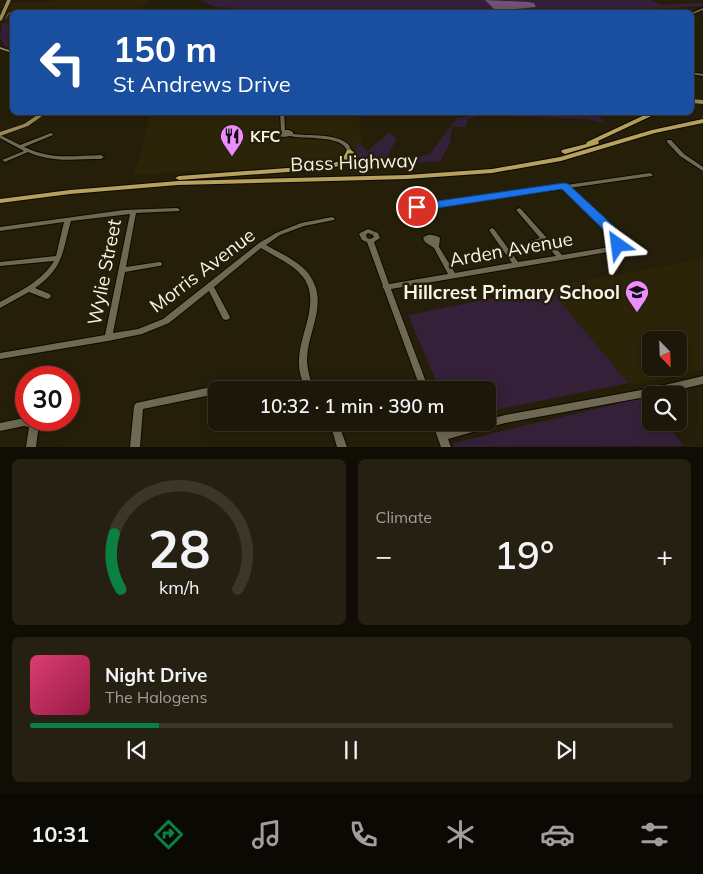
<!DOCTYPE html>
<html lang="en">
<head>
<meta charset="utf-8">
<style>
	body { margin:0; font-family:Mulish,sans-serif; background:#252012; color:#f1f3f6; height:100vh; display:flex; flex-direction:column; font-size:19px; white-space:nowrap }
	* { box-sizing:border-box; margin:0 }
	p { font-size:16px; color:#a09f9c }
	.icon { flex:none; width:28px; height:28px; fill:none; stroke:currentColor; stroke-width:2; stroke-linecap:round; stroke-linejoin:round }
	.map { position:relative; height:447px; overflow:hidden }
	.sheet { display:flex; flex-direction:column; gap:12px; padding:12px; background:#0f0d04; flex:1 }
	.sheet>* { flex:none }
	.banner { position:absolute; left:10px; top:10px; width:684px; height:105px; border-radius:8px; box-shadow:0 2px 12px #0003,0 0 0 1px #3a3629; background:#1a4fa0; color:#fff; overflow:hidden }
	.needle { width:32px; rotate:157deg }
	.tools { position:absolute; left:642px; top:331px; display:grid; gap:10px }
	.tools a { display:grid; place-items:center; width:45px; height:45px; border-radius:8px; background:#1c1708; box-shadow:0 2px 12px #0003,0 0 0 1px #3a3629; font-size:25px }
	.speed { position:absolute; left:15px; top:366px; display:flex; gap:10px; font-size:25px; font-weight:700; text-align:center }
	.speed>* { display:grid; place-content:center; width:65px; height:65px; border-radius:50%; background:#1c1708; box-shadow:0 2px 12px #0003,0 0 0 1px #3a3629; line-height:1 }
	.speed .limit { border:8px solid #d22; background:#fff; color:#111 }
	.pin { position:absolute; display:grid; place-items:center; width:42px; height:42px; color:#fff; margin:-21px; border:2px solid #fff; border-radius:50%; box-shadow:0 1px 5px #0007 }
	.me { position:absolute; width:55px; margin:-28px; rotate:329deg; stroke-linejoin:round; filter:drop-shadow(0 0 4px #0008) }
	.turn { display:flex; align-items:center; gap:18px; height:105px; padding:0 20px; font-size:22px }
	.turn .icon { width:65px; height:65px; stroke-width:2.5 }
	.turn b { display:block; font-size:35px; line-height:42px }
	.big { font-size:38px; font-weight:600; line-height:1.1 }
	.sheet .widget { flex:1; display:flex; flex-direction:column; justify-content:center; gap:8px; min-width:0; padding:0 18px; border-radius:8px; background:#252012 }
	.sheet .dial { align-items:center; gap:0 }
	.dial svg { height:130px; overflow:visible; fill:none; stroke:#3a3629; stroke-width:7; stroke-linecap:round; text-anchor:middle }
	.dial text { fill:#f1f3f6; stroke:none }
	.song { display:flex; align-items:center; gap:15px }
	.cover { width:60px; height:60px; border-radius:8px; background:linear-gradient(135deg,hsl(340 70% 55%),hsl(340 70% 35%)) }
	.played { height:5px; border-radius:2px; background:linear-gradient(90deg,#0b8043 20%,#3a3629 20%) }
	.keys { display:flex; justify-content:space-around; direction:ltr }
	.heat { display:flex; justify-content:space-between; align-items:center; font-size:28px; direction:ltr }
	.sheet .tiles { flex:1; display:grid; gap:12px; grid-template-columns:1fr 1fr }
	.widget:last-child { grid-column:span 2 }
	.trip { position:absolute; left:208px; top:381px; width:288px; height:50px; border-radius:8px; background:#1c1708; box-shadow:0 2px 12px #0003,0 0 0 1px #3a3629; font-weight:600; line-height:50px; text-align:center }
	.tab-bar { display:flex; height:80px; justify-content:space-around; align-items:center; background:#0b0903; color:#a09f9c }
	.tab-bar .icon { width:35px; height:35px }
	.tab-bar .selected { color:#0b8043 }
	.tab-bar b { font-size:22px; color:#f1f3f6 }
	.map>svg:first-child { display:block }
</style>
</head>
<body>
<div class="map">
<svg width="703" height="447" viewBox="0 0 703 447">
	<rect width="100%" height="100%" fill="#251f0a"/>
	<path fill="#2c2408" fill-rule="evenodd" d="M 69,0 L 148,0 L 139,12 L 12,12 L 12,23 L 4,23 L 11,3 Z
		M 234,112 L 358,113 L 365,165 L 194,171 L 132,175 L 139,159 L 150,116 Z
		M 703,259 L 703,370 L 640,384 L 628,383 L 548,287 ZM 651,340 L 679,340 L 679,368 L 651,368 Z"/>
	<path fill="#352039" d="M 201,0 L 652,0 L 660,5 L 703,3 L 703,6 L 655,9 L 664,12 L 696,9 L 689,12 L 295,12 L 310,11 L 309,10 L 221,12 L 232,8 L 214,7 Z
		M 2,23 L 12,23 L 12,48 L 6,47 L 0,38 Z
		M 473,113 L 595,113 L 607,124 L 586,119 L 483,115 L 467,119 L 466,127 L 452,127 L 450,143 L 440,161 L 357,168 L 356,141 L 367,151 L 389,133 L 397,138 L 386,159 L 417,157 L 430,154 L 457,118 L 471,116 Z
		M 548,287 L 628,383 L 486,412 L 486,390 L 440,390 L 408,315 Z
		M 645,397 L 651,405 L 651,422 L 665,423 L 684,446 L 454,447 L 453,443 Z"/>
	<path fill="#705375" d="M 485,0 L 528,2 L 534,3 L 536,7 L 496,11 Z"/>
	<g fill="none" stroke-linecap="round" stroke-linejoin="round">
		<path stroke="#705375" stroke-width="1" d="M 6,18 L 8,14 L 13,12"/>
		<g stroke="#0e0800" stroke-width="2">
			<path id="minor" d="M 703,8 L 703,10 L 691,15 L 691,13 Z
				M 691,72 L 703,74 L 703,76 L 691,74 Z
				M 280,112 L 284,112 L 285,130 L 289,130 L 293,132 L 293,134 C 308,136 338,133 349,145 C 349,146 352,151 353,152 L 352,153 L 348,153 C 348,152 345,147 344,146 C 334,136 304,139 290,136 L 284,137 L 277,136 L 277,135 L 281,131 Z
				M 51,133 L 53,134 L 53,135 L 24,147 C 52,160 71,156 101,155 L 104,157 L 101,159 C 75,159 53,163 28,152 L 7,161 L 5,162 L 2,160 L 24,151 L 0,138 L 0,135 L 20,145 Z
				M 667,140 L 671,140 L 684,154 L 703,167 L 703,171 L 680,156 L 667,142 Z
				M 650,173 L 653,175 L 652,176 L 569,188 L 617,233 L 622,240 L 620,247 L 614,251 L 391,289 L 429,390 L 421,390 L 384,289 L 382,287 L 383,286 L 367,242 L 362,240 L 359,234 L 360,233 L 368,229 L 378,233 L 380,238 L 374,242 L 389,284 L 448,274 L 434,248 L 425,242 L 423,238 C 428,233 433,235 439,237 L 440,238 L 439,247 L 455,273 L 512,263 L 489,230 L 492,228 L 494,229 L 518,262 L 556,256 L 543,242 L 532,244 L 530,243 L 529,242 L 530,241 L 540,238 L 517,211 L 516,210 L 519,208 L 521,209 L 562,255 L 610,247 L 615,244 L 616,240 L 613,235 L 563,189 L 417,209 L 414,207 L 417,205 L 562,185 L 564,184 L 566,185 ZM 368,233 L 373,235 L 374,237 L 370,239 L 367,238 L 366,235 Z
				M 177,208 L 179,209 L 180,210 L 179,211 L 136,213 L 126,267 L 159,262 L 161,262 L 162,264 L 161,266 L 159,266 L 125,272 L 113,333 L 138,329 L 163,319 L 259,243 L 276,233 L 301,223 L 332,217 L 334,218 L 335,219 L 334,220 L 304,226 L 280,235 L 266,245 C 280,253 297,260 308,273 C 330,302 308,329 307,359 C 307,370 311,380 313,390 L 305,390 C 302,380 298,370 299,359 C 300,332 321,302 303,277 C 293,264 275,257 261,248 L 214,287 L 230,317 L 229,319 L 226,320 L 223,319 L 209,291 L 169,323 L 142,334 L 108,341 L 0,359 L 0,353 L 105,335 L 130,214 L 71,221 C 62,252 64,268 35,288 L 50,294 L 51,296 L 50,298 L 47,299 L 29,292 L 0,308 L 0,302 C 20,291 42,281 54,261 L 0,266 L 0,262 L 56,256 L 64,222 L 0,231 L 0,227 L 124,210 Z
				M 703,376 L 703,384 L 656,395 L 651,395 L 651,396 L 505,423 L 448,439 L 451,447 L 441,447 L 432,422 L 442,422 L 445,431 L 475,422 L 486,422 L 486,420 L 505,415 L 652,388 Z
				M 211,387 L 214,388 L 215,391 L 214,394 L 211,395 L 143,409 L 140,447 L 130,447 L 134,406 L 136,403 Z
				M 24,418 L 26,418 L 26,420 L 37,421 L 39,424 L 36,447 L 26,447 L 29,427 L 24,426 L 0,431 L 0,423 Z
				M 327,422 L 337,422 L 339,425 L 347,447 L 337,447 L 332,430 Z"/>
		</g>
		<g stroke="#0e0800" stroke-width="1">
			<path id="major" d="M 7,0 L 11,0 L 2,20 L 0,21 L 0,16 Z
				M 0,47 L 12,51 L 12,53 L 0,49 Z
				M 691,99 L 703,100 L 703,104 L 691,103 Z
				M 42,112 L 48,112 L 28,126 L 0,136 L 0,132 L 24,124 Z"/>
		</g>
		<g stroke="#0e0800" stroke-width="2">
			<path id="highway" d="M 651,112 L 660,112 L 598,141 L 599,143 L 598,144 L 565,154 L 561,152 L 562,150 L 586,144 L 587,142 Z
				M 703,119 L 703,123 L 655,133 L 561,161 L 492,173 L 407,179 L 178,185 L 70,194 L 0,203 L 0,199 L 70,190 L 178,181 L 407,175 L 492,169 L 560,157 L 652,130 Z
				M 347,150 L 350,150 L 354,152 L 348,163 L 329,169 L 179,180 L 175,178 L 179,176 L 328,165 L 342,160 Z"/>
		</g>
		<use href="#minor" fill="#6f6852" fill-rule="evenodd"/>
		<use href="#major" fill="#9a8a59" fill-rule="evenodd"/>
		<use href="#highway" fill="#b6a15e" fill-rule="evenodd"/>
	</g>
	<path fill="#1a73e8" stroke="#114b97" d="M 564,183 L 568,184 L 619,231 L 625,240 L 622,248 L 613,248 L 610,236 L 562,189 L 417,211 L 411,207 L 417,204 Z"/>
	<defs>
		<g id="restaurant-pin" transform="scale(1.25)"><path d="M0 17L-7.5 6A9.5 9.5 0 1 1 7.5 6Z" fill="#eb8dfc" stroke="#251f0a"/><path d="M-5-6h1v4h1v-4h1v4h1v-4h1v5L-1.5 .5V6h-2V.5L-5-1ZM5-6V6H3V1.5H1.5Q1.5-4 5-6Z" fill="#111"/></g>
		<g id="school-pin" transform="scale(1.25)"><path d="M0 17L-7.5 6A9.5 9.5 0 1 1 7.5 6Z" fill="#eb8dfc" stroke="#251f0a"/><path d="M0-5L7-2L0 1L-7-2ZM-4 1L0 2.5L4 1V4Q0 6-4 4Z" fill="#111"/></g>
	</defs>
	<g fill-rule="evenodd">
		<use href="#restaurant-pin" x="232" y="136"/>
		<use href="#school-pin" x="637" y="292"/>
	</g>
	<g text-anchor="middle" stroke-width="5" stroke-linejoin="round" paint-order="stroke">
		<g font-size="16" font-weight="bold" fill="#f8f4e7" stroke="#251f0a" text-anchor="start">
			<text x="250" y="142">KFC</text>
		</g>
		<g font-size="19" fill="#f8f4e7" stroke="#251f0a">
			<text transform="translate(354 162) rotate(-2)" y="7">Bass Highway</text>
			<text transform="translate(511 249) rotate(-10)" y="7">Arden Avenue</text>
			<text transform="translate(202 270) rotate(-37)" y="7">Morris Avenue</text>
			<text transform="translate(104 272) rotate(-79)" y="7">Wylie Street</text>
		</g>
		<g font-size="19" font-weight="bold" fill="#f8f4e7" stroke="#251f0a" text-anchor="end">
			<text x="620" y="299">Hillcrest Primary School</text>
		</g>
	</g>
</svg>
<div class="tools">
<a><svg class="needle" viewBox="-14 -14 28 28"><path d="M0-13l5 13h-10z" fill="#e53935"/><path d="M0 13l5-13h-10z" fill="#a09f9c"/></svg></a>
<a><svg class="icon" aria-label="search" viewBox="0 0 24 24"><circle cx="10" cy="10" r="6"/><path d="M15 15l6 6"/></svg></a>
</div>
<div class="speed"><div class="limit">30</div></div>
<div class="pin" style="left:417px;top:207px;background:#d93025"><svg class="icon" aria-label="arrive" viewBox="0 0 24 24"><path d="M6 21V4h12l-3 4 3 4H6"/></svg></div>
<svg class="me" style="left:618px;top:245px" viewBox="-20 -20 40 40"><path d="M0-17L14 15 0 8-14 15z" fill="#1a73e8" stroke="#fff" stroke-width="4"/></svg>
<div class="trip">10:32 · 1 min · 390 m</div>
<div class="banner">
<div class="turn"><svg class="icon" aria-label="left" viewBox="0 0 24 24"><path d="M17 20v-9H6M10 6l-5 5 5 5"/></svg><div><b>150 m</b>St Andrews Drive</div></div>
</div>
</div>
<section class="sheet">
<div class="tiles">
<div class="widget dial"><svg viewBox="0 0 100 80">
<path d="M14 69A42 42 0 1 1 86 69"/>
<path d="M14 69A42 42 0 0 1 10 35" stroke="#0b8043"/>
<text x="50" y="56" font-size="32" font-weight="700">28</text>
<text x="50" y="72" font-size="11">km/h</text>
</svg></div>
<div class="widget"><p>Climate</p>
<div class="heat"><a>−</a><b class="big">19°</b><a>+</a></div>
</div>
<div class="widget">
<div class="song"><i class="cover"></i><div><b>Night Drive</b><p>The Halogens</p></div></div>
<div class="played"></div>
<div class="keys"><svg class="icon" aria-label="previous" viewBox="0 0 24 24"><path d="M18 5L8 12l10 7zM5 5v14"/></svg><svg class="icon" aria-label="pause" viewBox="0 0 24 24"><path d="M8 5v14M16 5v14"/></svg><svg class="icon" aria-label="next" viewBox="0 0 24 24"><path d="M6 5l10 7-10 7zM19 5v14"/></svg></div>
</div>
</div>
</section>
<nav class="tab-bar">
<b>10:31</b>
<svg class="icon selected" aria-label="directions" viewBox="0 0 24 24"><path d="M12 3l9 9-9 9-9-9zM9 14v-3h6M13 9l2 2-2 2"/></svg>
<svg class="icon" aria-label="music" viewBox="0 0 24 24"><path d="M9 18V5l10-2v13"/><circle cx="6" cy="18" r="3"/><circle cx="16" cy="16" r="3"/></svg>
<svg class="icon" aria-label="phone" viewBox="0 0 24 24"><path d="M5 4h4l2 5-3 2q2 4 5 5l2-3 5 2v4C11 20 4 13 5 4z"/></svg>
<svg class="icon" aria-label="climate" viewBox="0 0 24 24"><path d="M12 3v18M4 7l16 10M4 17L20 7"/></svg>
<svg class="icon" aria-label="car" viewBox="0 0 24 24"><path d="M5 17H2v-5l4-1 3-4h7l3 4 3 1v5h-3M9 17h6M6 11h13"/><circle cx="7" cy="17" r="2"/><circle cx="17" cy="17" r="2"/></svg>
<svg class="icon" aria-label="filters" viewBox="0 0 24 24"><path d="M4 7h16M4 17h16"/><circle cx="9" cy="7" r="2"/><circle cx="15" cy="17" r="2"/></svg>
</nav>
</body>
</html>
